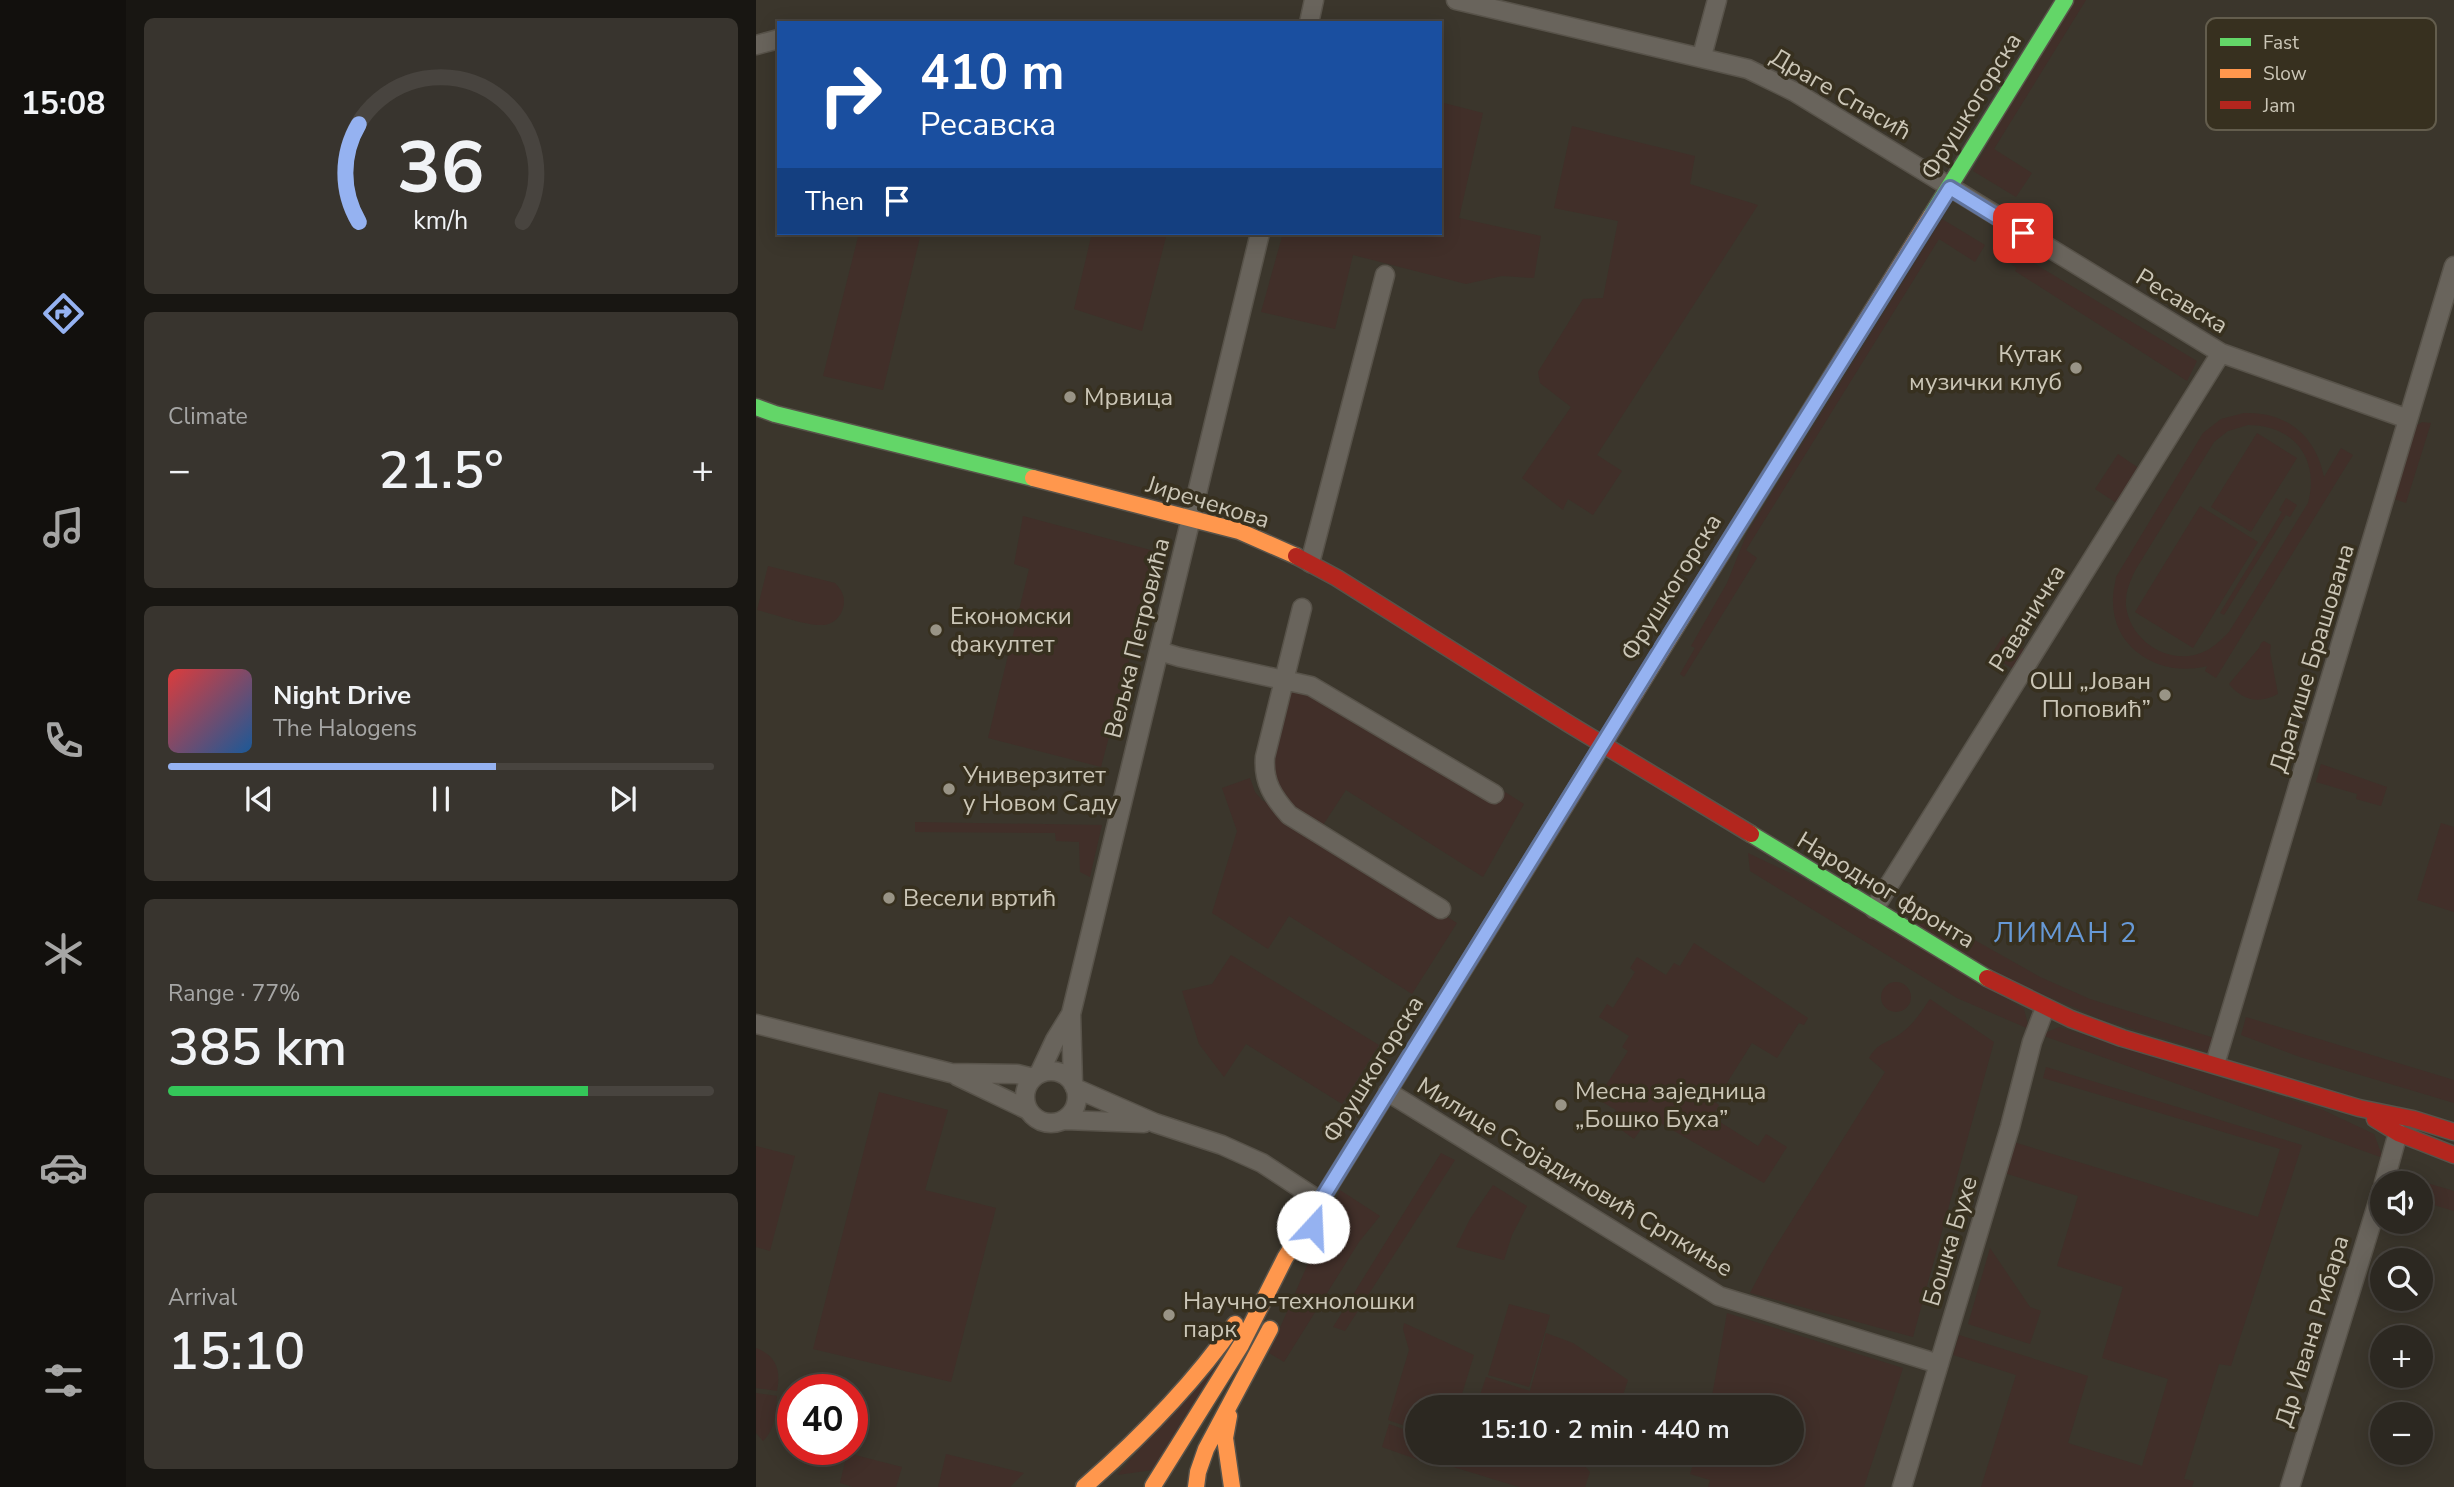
<!DOCTYPE html>
<html lang="en">
<head>
<meta charset="utf-8">
<style>
	body { margin:0; font-family:"Nunito Sans",sans-serif; background:#38342e; color:#f1f3f6; height:100vh; display:flex; flex-direction:column; font-size:26px; white-space:nowrap }
	* { box-sizing:border-box; margin:0 }
	p { font-size:23px; color:#a6a6a5 }
	.icon { flex:none; width:38px; height:38px; fill:none; stroke:currentColor; stroke-width:2; stroke-linecap:round; stroke-linejoin:round }
	.map { position:relative; flex:1; overflow:hidden }
	.sheet { display:flex; flex-direction:column; gap:18px; padding:18px; background:#181612; width:630px }
	.sheet>* { flex:none }
	.top-card { position:absolute; left:21px; top:21px; width:665px; height:214px; border-radius:0px; box-shadow:0 4px 18px #0003,0 0 0 2px #48443f; background:#1a4fa0; color:#fff; overflow:hidden }
	.tools { position:absolute; left:1614px; top:1171px; display:grid; gap:14px }
	.tools a { display:grid; place-items:center; width:63px; height:63px; border-radius:50%; background:#2c2821; box-shadow:0 4px 18px #0003,0 0 0 2px #48443f; font-size:35px }
	.speed { position:absolute; left:21px; top:1374px; display:flex; gap:14px; font-size:35px; font-weight:700; text-align:center }
	.speed>* { display:grid; place-content:center; width:91px; height:91px; border-radius:50%; background:#2c2821; box-shadow:0 4px 18px #0003,0 0 0 2px #48443f; line-height:1 }
	.speed .limit { border:10px solid #d22; background:#fff; color:#111 }
	.pin { position:absolute; display:grid; place-items:center; width:60px; height:60px; color:#fff; margin:-30px; border-radius:14px; box-shadow:0 4px 10px #0006 }
	.me { position:absolute; width:77px; margin:-38px; rotate:20deg; stroke-linejoin:round; filter:drop-shadow(0 0 5px #0008) }
	.turn { display:flex; align-items:center; gap:24px; height:147px; padding:0 28px; font-size:32px }
	.turn .icon { width:91px; height:91px; stroke-width:2.5 }
	.turn b { display:block; font-size:49px; line-height:60px }
	.then { display:flex; align-items:center; height:66px; padding:0 28px; background:#0003; gap:14px; font-size:26px }
	.big { font-size:52px; font-weight:600; line-height:1.1 }
	.sheet .card { flex:1; display:flex; flex-direction:column; justify-content:center; gap:10px; min-width:0; padding:0 24px; border-radius:10px; background:#38342e }
	.sheet .dial { align-items:center; gap:0 }
	.dial svg { height:182px; overflow:visible; fill:none; stroke:#48443f; stroke-width:7; stroke-linecap:round; text-anchor:middle }
	.dial text { fill:#f1f3f6; stroke:none }
	.song { display:flex; align-items:center; gap:21px }
	.cover { width:84px; height:84px; border-radius:10px; background:linear-gradient(135deg,hsl(0 70% 55%),hsl(210 70% 35%)) }
	.played { height:7px; border-radius:4px; background:linear-gradient(90deg,#95b2f1 60%,#48443f 60%) }
	.keys { display:flex; justify-content:space-around; direction:ltr }
	.heat { display:flex; justify-content:space-between; align-items:center; font-size:38px; direction:ltr }
	.charge { height:10px; border-radius:5px; background:linear-gradient(90deg,#34c759 77%,#48443f 0) }
	.trip { position:absolute; left:649px; top:1395px; width:399px; height:70px; border-radius:35px; background:#2c2821; box-shadow:0 4px 18px #0003,0 0 0 2px #48443f; font-weight:600; line-height:70px; text-align:center }
	main { display:flex; flex:1; min-height:0 }
	.menu { display:flex; flex-direction:column; width:126px; justify-content:space-around; align-items:center; background:#12100d; color:#a6a6a5 }
	.menu .icon { width:49px; height:49px }
	.menu .on { color:#95b2f1 }
	.menu b { font-size:32px; color:#f1f3f6 }
	.map>svg:first-child { display:block }
</style>
</head>
<body>
<main>
<nav class="menu">
<b>15:08</b>
<svg class="icon on" aria-label="directions" viewBox="0 0 24 24"><path d="M12 3l9 9-9 9-9-9zM9 14v-3h6M13 9l2 2-2 2"/></svg>
<svg class="icon" aria-label="music" viewBox="0 0 24 24"><path d="M9 18V5l10-2v13"/><circle cx="6" cy="18" r="3"/><circle cx="16" cy="16" r="3"/></svg>
<svg class="icon" aria-label="phone" viewBox="0 0 24 24"><path d="M5 4h4l2 5-3 2q2 4 5 5l2-3 5 2v4C11 20 4 13 5 4z"/></svg>
<svg class="icon" aria-label="climate" viewBox="0 0 24 24"><path d="M12 3v18M4 7l16 10M4 17L20 7"/></svg>
<svg class="icon" aria-label="car" viewBox="0 0 24 24"><path d="M5 17H2v-5l4-1 3-4h7l3 4 3 1v5h-3M9 17h6M6 11h13"/><circle cx="7" cy="17" r="2"/><circle cx="17" cy="17" r="2"/></svg>
<svg class="icon" aria-label="filters" viewBox="0 0 24 24"><path d="M4 7h16M4 17h16"/><circle cx="9" cy="7" r="2"/><circle cx="15" cy="17" r="2"/></svg>
</nav>
<section class="sheet">
<div class="card dial"><svg viewBox="0 0 100 80">
<path d="M14 69A42 42 0 1 1 86 69"/>
<path d="M14 69A42 42 0 0 1 14 26" stroke="#95b2f1"/>
<text x="50" y="56" font-size="32" font-weight="700">36</text>
<text x="50" y="72" font-size="11">km/h</text>
</svg></div>
<div class="card"><p>Climate</p>
<div class="heat"><a>−</a><b class="big">21.5°</b><a>+</a></div>
</div>
<div class="card">
<div class="song"><i class="cover"></i><div><b>Night Drive</b><p>The Halogens</p></div></div>
<div class="played"></div>
<div class="keys"><svg class="icon" aria-label="previous" viewBox="0 0 24 24"><path d="M18 5L8 12l10 7zM5 5v14"/></svg><svg class="icon" aria-label="pause" viewBox="0 0 24 24"><path d="M8 5v14M16 5v14"/></svg><svg class="icon" aria-label="next" viewBox="0 0 24 24"><path d="M6 5l10 7-10 7zM19 5v14"/></svg></div>
</div>
<div class="card"><p>Range · 77%</p><b class="big">385 km</b><div class="charge"></div></div>
<div class="card"><p>Arrival</p><b class="big">15:10</b></div>
</section>
<div class="map">
<svg width="1698" height="1487" viewBox="0 0 1698 1487">
	<rect width="100%" height="100%" fill="#3b362c"/>
	<path fill="#412f29" fill-rule="evenodd" d="M 1311,0 L 1330,0 L 1238,149 L 1276,173 L 1260,197 L 1217,171 Z
		M 684,102 L 727,113 L 703,218 L 785,236 L 778,278 L 746,276 L 710,284 L 597,255 L 579,329 L 505,312 L 527,233 L 684,233 Z
		M 816,126 L 939,156 L 934,184 L 1002,205 L 841,455 L 866,471 L 837,515 L 812,499 L 807,510 L 766,478 L 815,407 L 784,383 L 782,372 L 827,299 L 847,298 L 862,221 L 798,208 Z
		M 1186,219 L 1229,245 L 1219,262 L 1183,239 L 990,550 L 1001,558 L 928,677 L 924,674 L 939,648 L 935,646 L 971,583 L 991,533 Z
		M 103,233 L 165,233 L 127,390 L 67,376 Z
		M 336,233 L 411,233 L 386,331 L 318,309 Z
		M 1258,237 L 1267,244 L 1262,254 L 1441,361 L 1431,381 L 1259,271 L 1261,268 L 1245,257 Z
		M 1488,413 C 1530,411 1560,436 1568,477 L 1585,448 L 1597,455 L 1460,678 L 1449,671 L 1451,666 C 1406,678 1355,650 1357,598 C 1357,591 1359,584 1360,577 L 1447,433 L 1465,419 ZM 1492,425 C 1538,425 1564,459 1552,503 L 1473,632 C 1464,641 1455,650 1442,654 C 1410,664 1374,640 1370,606 C 1369,592 1374,581 1380,569 L 1458,442 L 1472,431 Z
		M 1666,422 L 1675,423 L 1650,503 L 1638,499 L 1658,427 Z
		M 1501,433 L 1541,458 L 1495,532 L 1455,507 Z
		M 1362,454 L 1390,473 L 1368,508 L 1339,489 Z
		M 1530,498 L 1541,505 L 1534,517 L 1530,515 L 1468,615 L 1464,613 L 1526,512 L 1523,510 Z
		M 1444,506 L 1502,542 L 1437,648 L 1379,612 Z
		M 267,516 L 402,552 L 345,767 L 232,738 L 273,569 L 258,564 Z
		M 12,566 L 79,583 C 86,590 90,598 87,608 C 85,617 76,625 67,625 C 50,626 18,614 1,610 Z
		M 1247,636 L 1277,655 L 1265,674 L 1235,655 Z
		M 1508,641 L 1515,645 L 1514,652 L 1522,694 C 1503,704 1487,701 1473,684 L 1503,648 L 1505,643 Z
		M 534,688 L 555,690 L 742,800 L 749,792 L 768,804 L 727,877 L 590,790 L 567,825 L 535,811 L 512,777 Z
		M 1565,764 L 1631,787 L 1625,806 L 1600,799 L 1601,794 L 1560,782 Z
		M 494,778 L 499,792 L 506,800 L 701,923 L 656,994 L 533,916 L 512,949 L 456,913 L 481,831 L 466,788 Z
		M 159,822 L 346,825 L 334,877 L 324,872 L 323,842 L 300,841 L 299,833 L 159,832 Z
		M 1685,823 L 1698,827 L 1698,912 L 1661,900 Z
		M 992,853 L 1047,879 L 1268,1009 L 1273,1029 L 1201,998 L 994,871 Z
		M 1144,898 L 1284,977 L 1334,999 L 1458,1038 L 1452,1052 L 1347,1020 L 1254,980 L 1155,921 L 1144,909 Z
		M 938,943 L 1052,1018 L 1048,1025 L 1043,1023 L 1021,1058 L 996,1043 L 959,1102 L 963,1105 L 956,1117 L 1002,1146 L 1010,1134 L 1031,1147 L 1008,1183 L 894,1117 L 878,1139 L 853,1121 L 860,1110 L 841,1099 L 872,1051 L 866,1047 L 873,1036 L 843,1017 L 851,1004 L 857,1008 L 879,972 L 874,968 L 881,957 L 910,975 L 918,963 L 924,966 Z
		M 475,955 L 623,1045 L 586,1104 L 490,1044 L 468,1077 L 443,1044 L 426,991 L 456,984 Z
		M1125 997a15 15 0 1 1 30 0a15 15 0 1 1-30 0Z
		M 1174,999 L 1238,1042 L 1157,1337 L 994,1293 L 1013,1257 L 1129,1072 L 1113,1058 C 1122,1042 1131,1044 1144,1034 C 1157,1025 1165,1012 1174,999 Z
		M 1490,1017 L 1698,1080 L 1698,1103 L 1544,1057 L 1485,1035 Z
		M 1303,1027 L 1567,1110 L 1618,1134 L 1627,1158 L 1288,1036 L 1291,1032 Z
		M 1290,1067 L 1546,1145 L 1475,1366 L 1463,1364 L 1428,1479 L 1438,1481 L 1436,1487 L 1225,1487 L 1260,1375 L 1197,1355 L 1203,1335 L 1332,1376 L 1312,1443 L 1386,1466 L 1412,1379 L 1346,1358 L 1367,1287 L 1301,1266 L 1322,1196 L 1242,1171 L 1251,1140 L 1502,1217 L 1524,1149 L 1287,1078 Z
		M 123,1092 L 192,1110 L 169,1190 L 240,1208 L 195,1382 L 57,1349 Z
		M 0,1146 L 39,1156 L 14,1251 L 0,1247 Z
		M 685,1153 L 699,1160 L 589,1331 L 577,1327 Z
		M 1661,1180 L 1698,1191 L 1698,1211 L 1664,1201 L 1664,1183 L 1660,1183 Z
		M 737,1185 L 771,1206 L 756,1235 L 748,1260 L 700,1247 L 714,1219 Z
		M 584,1190 L 624,1216 L 603,1242 L 528,1362 L 513,1353 Z
		M 1234,1248 L 1274,1307 L 1285,1311 L 1274,1344 L 1212,1324 Z
		M 753,1304 L 794,1315 L 773,1387 L 732,1375 Z
		M 971,1313 L 1147,1368 L 1108,1487 L 952,1487 L 954,1480 L 934,1474 L 941,1453 L 1036,1452 L 1036,1407 L 954,1407 Z
		M 648,1323 L 718,1355 L 702,1407 L 662,1407 L 661,1430 L 632,1420 L 653,1350 L 647,1329 Z
		M 790,1333 L 817,1343 L 872,1380 L 863,1407 L 720,1407 L 730,1377 L 774,1391 Z
		M 0,1348 C 21,1356 25,1371 21,1391 L 0,1388 Z
		M 470,1351 L 397,1470 L 361,1475 Z
		M 0,1393 L 21,1396 C 19,1412 20,1429 7,1441 L 0,1433 Z
		M 633,1424 L 661,1434 L 662,1452 L 675,1453 L 671,1463 L 626,1447 Z
		M 807,1452 C 819,1456 826,1462 834,1472 L 829,1487 L 763,1487 L 694,1466 L 698,1453 Z
		M 91,1453 L 146,1467 L 140,1487 L 97,1487 L 84,1483 Z
		M 190,1454 L 268,1473 L 254,1487 L 182,1487 Z"/>
	<g fill="none" stroke-linecap="round" stroke-linejoin="round">
		<g stroke="#58534a" stroke-width="21">
			<path id="street" d="M 700,0 L 992,69 L 1039,92 L 1465,353 L 1652,419
				M 553,23 L 558,0
				M 0,45 L 23,39
				M 946,56 L 961,0
				M 554,563 L 629,275
				M 546,608 L 509,757 C 507,782 517,797 533,815 L 685,909
				M 403,651 L 423,657 L 555,686 L 738,794
				M 1118,909 L 1465,353
				M 0,1024 L 195,1073 L 261,1074 L 277,1078
				M 1459,1064 L 1698,266
				M269 1097a26 26 0 1 1 52 0a26 26 0 1 1-52 0Z
				M 283,1074 L 299,1040 L 315,1014
				M 201,1076 L 272,1110
				M 317,1084 L 315,1014 L 504,233
				M 319,1088 L 399,1123 L 466,1145 L 506,1163 L 564,1201
				M 632,1092 L 963,1296 L 1183,1364
				M 309,1120 L 388,1123
				M 1628,1183 L 1642,1133
				M 1146,1487 L 1254,1127 L 1276,1042 L 1289,1008
				M 1534,1487 L 1626,1189"/>
		</g>
		<g stroke="#58534a" stroke-width="19">
			<path id="fast" d="M 1175,216 L 1309,0
				M 0,407 L 19,414 L 277,478
				M 995,834 L 1231,978"/>
		</g>
		<g stroke="#58534a" stroke-width="19">
			<path id="slow" d="M 277,478 L 483,531 L 540,556
				M 879,693 L 1175,216
				M 473,1416 L 469,1438 L 476,1487
				M 397,1486 L 485,1345 L 529,1258 L 557,1213
				M 328,1487 C 384,1438 436,1386 479,1324
				M 440,1487 L 442,1472 L 450,1449 L 514,1329"/>
		</g>
		<g stroke="#58534a" stroke-width="19">
			<path id="jam" d="M 540,556 L 581,578 L 813,724 L 995,834
				M 1231,978 L 1315,1019 L 1366,1038 L 1603,1108 L 1657,1119 L 1698,1132
				M 1619,1119 L 1642,1133 L 1698,1155
				M 557,1213 L 879,693"/>
		</g>
		<use href="#street" stroke="#69645c" stroke-width="18"/>
		<use href="#fast" stroke="#63d668" stroke-width="16"/>
		<use href="#slow" stroke="#ff974d" stroke-width="16"/>
		<use href="#jam" stroke="#b3261e" stroke-width="16"/>
	</g>
	<g fill="none" stroke-linecap="round" stroke-linejoin="round">
		<g stroke="#61749d" stroke-width="18">
			<path id="route" d="M 557,1227 L 565,1200 L 909,643 L 1194,188 L 1267,233"/>
		</g>
		<use href="#route" stroke="#95b2f1" stroke-width="12"/>
	</g>
	<g fill="#999486" stroke="#37301f" stroke-width="2.5">
		<circle cx="1320" cy="368" r="7"/>
		<circle cx="314" cy="397" r="7"/>
		<circle cx="180" cy="630" r="7"/>
		<circle cx="1409" cy="695" r="7"/>
		<circle cx="193" cy="789" r="7"/>
		<circle cx="133" cy="898" r="7"/>
		<circle cx="805" cy="1105" r="7"/>
		<circle cx="413" cy="1315" r="7"/>
	</g>
	<g text-anchor="middle" stroke-width="7" stroke-linejoin="round" paint-order="stroke">
		<g font-size="24" fill="#cbc6b7" stroke="#37301f">
			<text transform="translate(1085 94) rotate(30)" y="8">Драге Спасић</text>
			<text transform="translate(1215 106) rotate(-58)" y="8">Фрушкогорска</text>
			<text transform="translate(1426 301) rotate(31)" y="8">Ресавска</text>
			<text transform="translate(452 502) rotate(17)" y="8">Јиречекова</text>
			<text transform="translate(915 587) rotate(-58)" y="8">Фрушкогорска</text>
			<text transform="translate(1271 618) rotate(-58)" y="8">Раваничка</text>
			<text transform="translate(381 638) rotate(-76)" y="8">Вељка Петровића</text>
			<text transform="translate(1556 658) rotate(-73)" y="8">Драгише Брашована</text>
			<text transform="translate(1130 890) rotate(31)" y="8">Народног фронта</text>
			<text transform="translate(617 1069) rotate(-58)" y="8">Фрушкогорска</text>
			<text transform="translate(819 1177) rotate(31)" y="8">Милице Стојадиновић Српкиње</text>
			<text transform="translate(1194 1241) rotate(-73)" y="8">Бошка Бухе</text>
			<text transform="translate(1556 1331) rotate(-73)" y="8">Др Ивана Рибара</text>
		</g>
		<g font-size="24" fill="#cbc6b7" stroke="#37301f" text-anchor="start">
			<text x="1306" y="362" text-anchor="end">Кутак<tspan x="1306" dy="28">музички клуб</tspan></text>
			<text x="328" y="405">Мрвица</text>
			<text x="194" y="624">Економски<tspan x="194" dy="28">факултет</tspan></text>
			<text x="1395" y="689" text-anchor="end">ОШ „Јован<tspan x="1395" dy="28">Поповић”</tspan></text>
			<text x="207" y="783">Универзитет<tspan x="207" dy="28">у Новом Саду</tspan></text>
			<text x="147" y="906">Весели вртић</text>
			<text x="819" y="1099">Месна заједница<tspan x="819" dy="28">„Бошко Буха”</tspan></text>
			<text x="427" y="1309">Научно-технолошки<tspan x="427" dy="28">парк</tspan></text>
		</g>
		<g font-size="28" letter-spacing="2" fill="#6799d6" stroke="#37301f">
			<text x="1310" y="942">ЛИМАН 2</text>
		</g>
	</g>
	<rect x="1450" y="18" width="230" height="112" rx="10" fill="#37301f" stroke="#635d4d" stroke-width="2"/>
	<rect x="1464" y="38" width="31" height="8" fill="#63d668"/>
	<rect x="1464" y="69" width="31" height="9" fill="#ff974d"/>
	<rect x="1464" y="101" width="31" height="8" fill="#b3261e"/>
	<g font-size="19" fill="#cbc6b7">
		<text x="1507" y="49">Fast</text>
		<text x="1507" y="80">Slow</text>
		<text x="1507" y="112">Jam</text>
	</g>
</svg>
<div class="tools">
<a><svg class="icon" aria-label="sound" viewBox="0 0 24 24"><path d="M4 9h4l5-4v14l-5-4H4zM17 9q2 3 0 6"/></svg></a>
<a><svg class="icon" aria-label="search" viewBox="0 0 24 24"><circle cx="10" cy="10" r="6"/><path d="M15 15l6 6"/></svg></a>
<a>+</a>
<a>−</a>
</div>
<div class="speed"><div class="limit">40</div></div>
<div class="pin" style="left:1267px;top:233px;background:#d93025"><svg class="icon" aria-label="arrive" viewBox="0 0 24 24"><path d="M6 21V4h12l-3 4 3 4H6"/></svg></div>
<svg class="me" style="left:557px;top:1227px" viewBox="-20 -20 40 40"><circle r="19" fill="#fff"/><path d="M0-13L10 11 0 6-10 11z" fill="#95b2f1"/></svg>
<div class="trip">15:10 · 2 min · 440 m</div>
<div class="top-card">
<div class="turn"><svg class="icon" aria-label="right" viewBox="0 0 24 24"><path d="M7 20v-9h11M14 6l5 5-5 5"/></svg><div><b>410 m</b>Ресавска</div></div>
<div class="then">Then<svg class="icon" aria-label="arrive" viewBox="0 0 24 24"><path d="M6 21V4h12l-3 4 3 4H6"/></svg></div>
</div>
</div>
</main>
</body>
</html>
